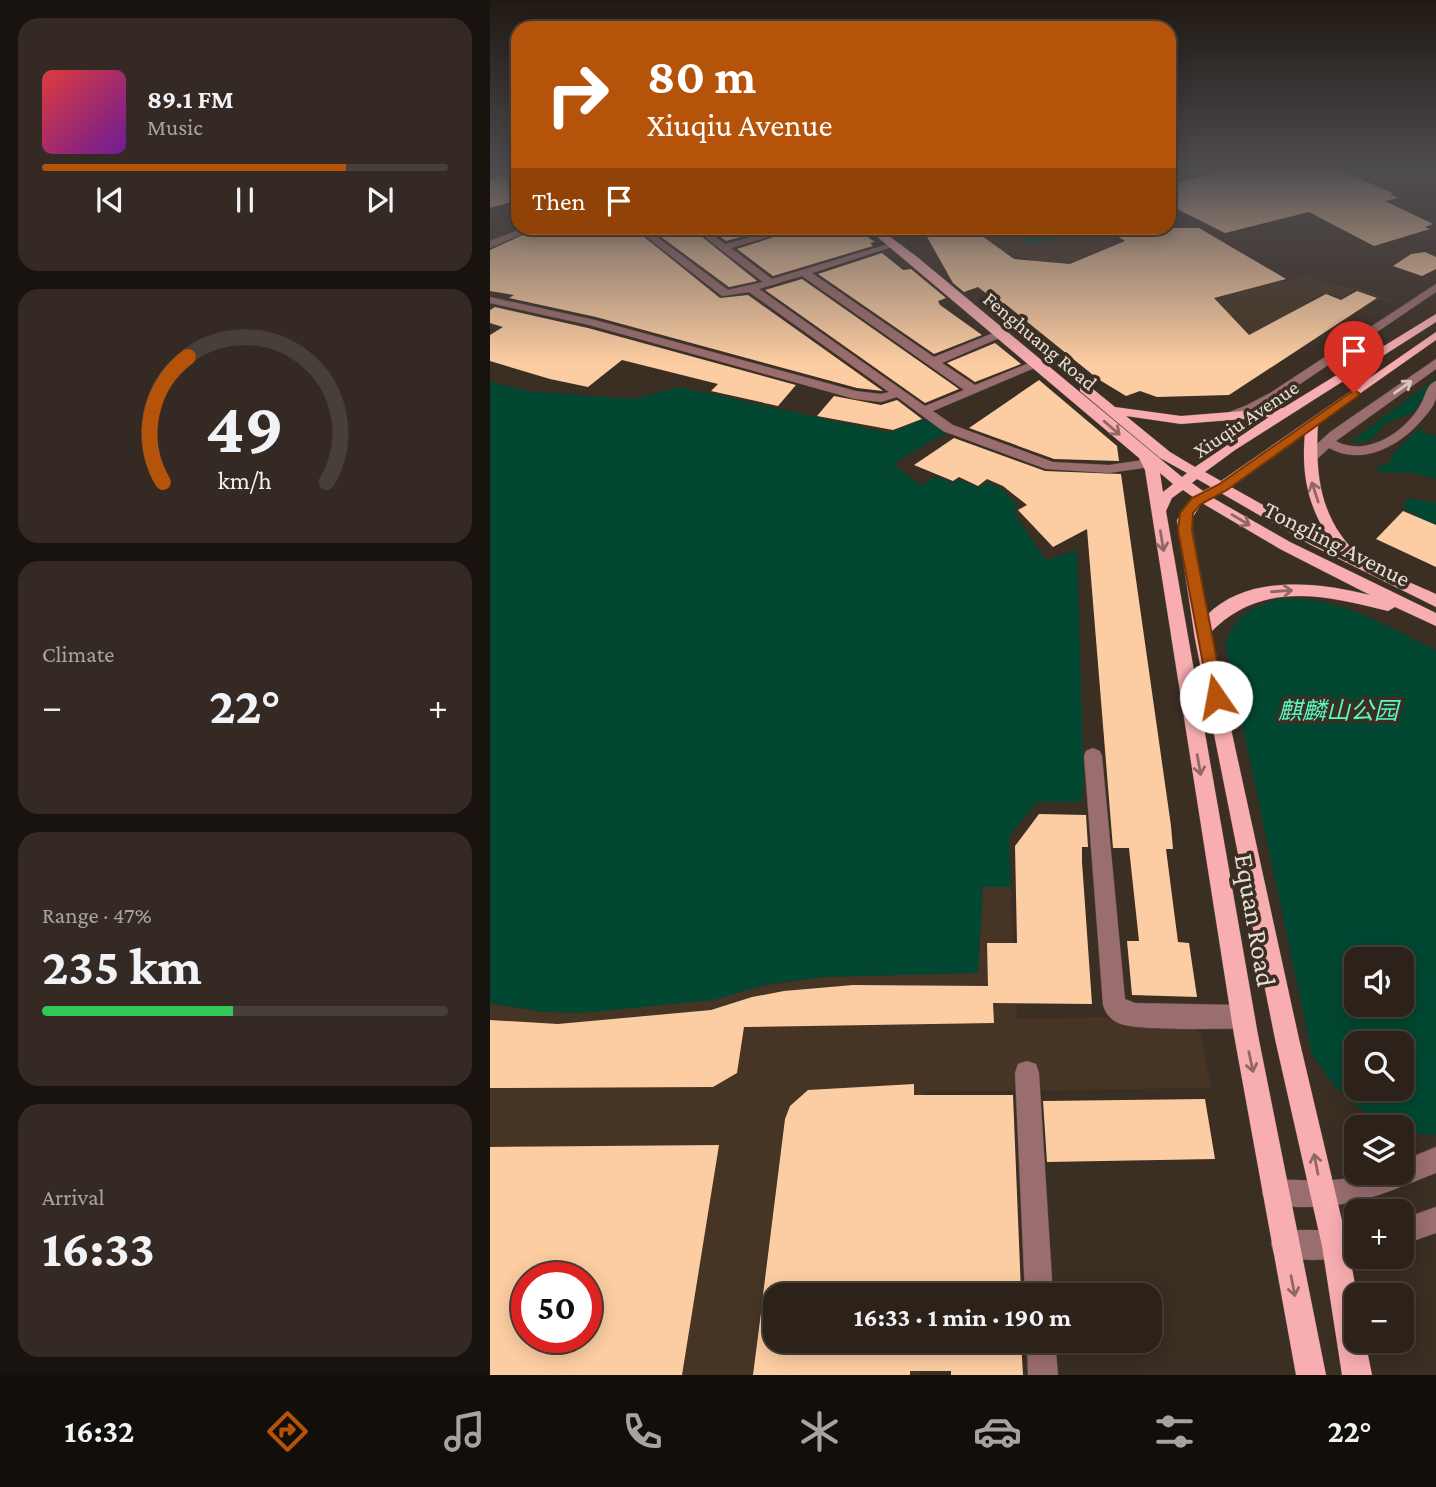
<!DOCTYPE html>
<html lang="en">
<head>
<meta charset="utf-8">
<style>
	body { margin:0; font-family:"Crimson Pro","Noto Sans SC",serif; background:#342a23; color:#f1f3f6; height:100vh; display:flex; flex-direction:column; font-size:26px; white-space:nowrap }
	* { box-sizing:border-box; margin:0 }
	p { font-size:23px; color:#a6a4a2 }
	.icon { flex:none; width:38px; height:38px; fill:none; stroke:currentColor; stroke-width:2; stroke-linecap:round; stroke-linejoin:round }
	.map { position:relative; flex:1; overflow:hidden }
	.sheet { display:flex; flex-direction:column; gap:18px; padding:18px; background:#18130e; width:490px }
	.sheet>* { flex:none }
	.hud { position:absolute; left:21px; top:21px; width:665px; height:214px; border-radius:21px; box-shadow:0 4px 18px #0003,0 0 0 2px #483f39; background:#b45309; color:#fff; overflow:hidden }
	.fabs { position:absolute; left:854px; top:947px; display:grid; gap:14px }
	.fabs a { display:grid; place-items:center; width:70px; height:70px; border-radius:14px; background:#2c221a; box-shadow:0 4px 18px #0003,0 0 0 2px #483f39; font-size:35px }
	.speed { position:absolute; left:21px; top:1262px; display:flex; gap:14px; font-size:35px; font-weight:700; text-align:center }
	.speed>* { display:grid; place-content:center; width:91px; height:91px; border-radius:50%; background:#2c221a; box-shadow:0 4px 18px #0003,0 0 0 2px #483f39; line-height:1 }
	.speed .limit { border:10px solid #d22; background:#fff; color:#111 }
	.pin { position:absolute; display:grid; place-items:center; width:60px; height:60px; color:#fff; margin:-72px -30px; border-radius:50% 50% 50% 0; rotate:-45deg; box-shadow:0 0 7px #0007 }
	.pin .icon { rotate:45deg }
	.me { position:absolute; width:77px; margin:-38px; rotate:348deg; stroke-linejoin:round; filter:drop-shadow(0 0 5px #0008) }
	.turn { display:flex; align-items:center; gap:24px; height:147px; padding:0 21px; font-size:32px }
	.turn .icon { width:91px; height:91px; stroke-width:2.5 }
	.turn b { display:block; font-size:49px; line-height:60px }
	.then { display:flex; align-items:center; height:66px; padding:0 21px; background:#0003; gap:14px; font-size:26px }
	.big { font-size:52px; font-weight:700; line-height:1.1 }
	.sheet .widget { flex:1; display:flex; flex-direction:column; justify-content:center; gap:10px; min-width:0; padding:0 24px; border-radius:21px; background:#342a23 }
	.sheet .dial { align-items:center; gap:0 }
	.dial svg { height:182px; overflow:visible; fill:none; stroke:#483f39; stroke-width:7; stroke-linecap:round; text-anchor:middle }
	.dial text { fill:#f1f3f6; stroke:none }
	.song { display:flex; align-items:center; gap:21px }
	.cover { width:84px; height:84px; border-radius:10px; background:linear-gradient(135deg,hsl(0 70% 55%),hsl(280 70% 35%)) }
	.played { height:7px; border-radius:4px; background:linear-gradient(90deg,#b45309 75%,#483f39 75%) }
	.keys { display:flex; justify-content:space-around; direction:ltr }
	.heat { display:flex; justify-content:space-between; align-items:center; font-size:38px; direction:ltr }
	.charge { height:10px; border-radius:5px; background:linear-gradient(90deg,#34c759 47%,#483f39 0) }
	.trip { position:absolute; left:273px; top:1283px; width:399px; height:70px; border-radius:21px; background:#2c221a; box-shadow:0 4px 18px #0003,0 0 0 2px #483f39; font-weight:700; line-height:70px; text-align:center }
	.tabs { display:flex; height:112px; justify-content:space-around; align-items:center; background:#120e0a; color:#a6a4a2 }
	.tabs .icon { width:49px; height:49px }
	.tabs .current { color:#b45309 }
	.tabs b { font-size:32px; color:#f1f3f6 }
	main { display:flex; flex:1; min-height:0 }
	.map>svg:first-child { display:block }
</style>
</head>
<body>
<main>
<section class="sheet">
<div class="widget">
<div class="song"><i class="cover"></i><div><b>89.1 FM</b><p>Music</p></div></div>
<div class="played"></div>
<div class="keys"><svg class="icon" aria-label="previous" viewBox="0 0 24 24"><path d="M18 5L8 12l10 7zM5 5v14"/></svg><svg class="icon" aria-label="pause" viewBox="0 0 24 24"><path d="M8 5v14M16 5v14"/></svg><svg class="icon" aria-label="next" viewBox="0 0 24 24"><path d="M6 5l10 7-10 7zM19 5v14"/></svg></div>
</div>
<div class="widget dial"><svg viewBox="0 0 100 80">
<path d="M14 69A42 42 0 1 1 86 69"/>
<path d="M14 69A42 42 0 0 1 25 14" stroke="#b45309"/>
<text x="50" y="56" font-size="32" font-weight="700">49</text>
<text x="50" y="72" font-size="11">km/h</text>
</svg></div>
<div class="widget"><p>Climate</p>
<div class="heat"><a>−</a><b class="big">22°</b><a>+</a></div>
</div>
<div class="widget"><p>Range · 47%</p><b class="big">235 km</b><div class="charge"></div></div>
<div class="widget"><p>Arrival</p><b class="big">16:33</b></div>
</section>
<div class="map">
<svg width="946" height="1375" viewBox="0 0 946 1375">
	<rect width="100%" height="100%" fill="#3b2e23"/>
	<path fill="#463524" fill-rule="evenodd" d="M 154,228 L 202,228 L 274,281 L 238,292 Z
		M 479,228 L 599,228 L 628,245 L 584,275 L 518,252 L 445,250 L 441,245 L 447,246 L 487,234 Z
		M 818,275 L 840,285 L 867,288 L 904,300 L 898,302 L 866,290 L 851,297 L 832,294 L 762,336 L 753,333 L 720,300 Z
		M 493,887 L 521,887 L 527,1019 L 613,1017 L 635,1026 L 706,1027 L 711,1035 L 721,1088 L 435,1092 L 432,1295 L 285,1295 L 285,1340 L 431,1341 L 431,1375 L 0,1375 L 0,1004 L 55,1012 L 92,1013 L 333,977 L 488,973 ZM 37,1278 L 96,1278 L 96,1337 L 37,1337 Z"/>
	<path fill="#014732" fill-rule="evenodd" d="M 512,228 L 562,228 L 576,236 L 541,245 Z
		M 946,378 L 924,412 L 896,423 L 879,441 L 859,443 Z
		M 0,382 L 39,391 L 143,399 L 190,387 L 399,433 L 433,419 L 457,432 L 403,464 L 432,486 L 445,476 L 463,483 L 468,479 L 490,488 L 497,482 L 512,489 L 528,506 L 524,510 L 526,516 L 556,560 L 587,550 L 594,785 L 591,802 L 547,802 L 519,837 L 521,887 L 493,887 L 488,973 L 333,977 L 278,984 L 224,1000 L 92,1013 L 55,1012 L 0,1003 Z
		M 931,427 L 934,433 L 946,436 L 946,479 L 922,473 L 890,472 L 886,467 L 899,464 L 903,453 Z
		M 918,498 L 946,503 L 946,533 L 923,521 L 927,515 L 912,508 Z
		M 788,599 C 846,594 896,626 946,650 L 946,1135 L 920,1133 L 876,1113 L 846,1088 L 822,1055 L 736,647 C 739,618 764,607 788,599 ZM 866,959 L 912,959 L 912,1004 L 866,1004 ZM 866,1043 L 912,1043 L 912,1088 L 866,1088 Z"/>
	<path fill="#fccda2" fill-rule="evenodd" d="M 730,172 L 854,172 L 903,193 L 900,194 L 908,198 L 895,201 L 943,224 L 935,227 L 940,229 L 884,246 L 819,212 L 735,233 L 679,205 L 679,185 Z
		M 12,176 L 28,187 L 28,200 L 0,208 L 0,179 Z
		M 48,228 L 143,228 L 230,298 L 258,295 L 393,391 L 367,388 L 106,317 L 19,298 L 24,295 L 0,291 L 0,250 Z
		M 159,228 L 201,228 L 267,281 L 239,287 Z
		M 218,228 L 286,228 L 236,241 Z
		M 311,228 L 364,228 L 385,242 L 380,243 L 383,246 L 283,276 L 247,249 Z
		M 432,228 L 481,228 L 524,259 L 580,264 L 635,241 L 614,228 L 709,228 L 796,279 L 724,298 L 759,335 L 836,294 L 851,300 L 867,291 L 887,298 L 739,395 L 667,397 L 650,391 L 636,396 L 608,379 L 514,303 L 510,304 L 488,287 L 474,292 L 463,283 Z
		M 935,252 L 946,257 L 946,269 L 932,276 L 903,266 L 921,254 Z
		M 392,253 L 413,270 L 421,269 L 456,298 L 448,301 L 450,305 L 492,335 L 444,354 L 328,274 Z
		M 312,279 L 469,389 L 435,403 L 275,290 Z
		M 5,307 L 98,328 L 306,385 L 288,406 L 221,391 L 228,384 L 132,360 L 98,387 L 60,379 L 0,361 L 0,335 L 13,327 L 0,323 L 0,310 Z
		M 505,343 L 531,364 L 485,382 L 457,363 Z
		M 549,380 L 627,446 L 629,461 L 564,459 L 479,428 Z
		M 344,396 L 391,405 L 407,400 L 432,419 L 403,430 L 327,416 Z
		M 464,438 L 555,471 L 631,474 L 681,826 L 683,849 L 676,849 L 688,942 L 699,943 L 707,997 L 642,995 L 637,941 L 649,941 L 639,848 L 623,848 L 597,529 L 563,547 L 528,510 L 537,505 L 513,486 L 497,479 L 488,486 L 469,477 L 463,481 L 424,465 Z
		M 913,511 L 946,525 L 946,567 L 886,539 Z
		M 549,814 L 596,815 L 598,847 L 592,847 L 592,862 L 602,1004 L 503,1003 L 504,1023 L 254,1027 L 247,1073 L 223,1087 L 0,1088 L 0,1020 L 68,1024 L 221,1010 L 262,997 L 294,991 L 363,985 L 498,986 L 497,943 L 527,943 L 525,846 Z
		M 424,1084 L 424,1095 L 523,1095 L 531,1292 L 273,1295 L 295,1119 L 300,1106 L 318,1090 Z
		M 715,1099 L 725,1159 L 557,1162 L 553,1101 Z
		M 229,1145 L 192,1375 L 0,1375 L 0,1147 ZM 37,1278 L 96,1278 L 96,1337 L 37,1337 Z
		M 273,1297 L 285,1298 L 285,1340 L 531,1340 L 533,1375 L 461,1375 L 461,1371 L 420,1371 L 420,1375 L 263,1375 Z"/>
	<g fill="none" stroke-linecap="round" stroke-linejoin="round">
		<g stroke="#564a40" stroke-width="1">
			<path id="minor" d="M 34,228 L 46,228 L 0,248 L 0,241 Z
				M 145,228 L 155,228 L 238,290 L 273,282 L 203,228 L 214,228 L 235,244 L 294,228 L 308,228 L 241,248 L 282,279 L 405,242 L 405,246 L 322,273 L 444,357 L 508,331 L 516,331 L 516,335 L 452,363 L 485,385 L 544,361 L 554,364 L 443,411 L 463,425 L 563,462 L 619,465 L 660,459 L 667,463 L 660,467 L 619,473 L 556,469 L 453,431 L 407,397 L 391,402 L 365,399 L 99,325 L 0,303 L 0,297 L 105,320 L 366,391 L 391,394 L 399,392 L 259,292 L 232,296 ZM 312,276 L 474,390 L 435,406 L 269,289 Z
				M 946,284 L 946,292 L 788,399 L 765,412 L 732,421 L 726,417 L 755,406 L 780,393 Z
				M 946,359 L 946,369 L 846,441 C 876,458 916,432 931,404 C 936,395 936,385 946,381 C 946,386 946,393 946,398 C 944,407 937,414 931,421 C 908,447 872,466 839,448 L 825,461 L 815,461 L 815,455 L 840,432 Z
				M 603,748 L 610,751 L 612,756 L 635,999 L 645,1003 L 753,1005 L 761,1009 L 765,1017 L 761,1025 L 753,1029 C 729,1028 642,1032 626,1022 C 619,1018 615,1012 613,1005 L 594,756 L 596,751 Z
				M 537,1061 L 546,1064 L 549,1073 L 563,1295 L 535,1295 L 525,1073 L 528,1064 Z
				M 946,1147 L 946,1173 C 895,1193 865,1208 808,1207 C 797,1206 787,1207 776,1202 L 772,1193 L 776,1184 C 793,1177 812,1181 830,1181 C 858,1180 884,1172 912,1172 L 912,1161 Z
				M 946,1207 L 946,1233 L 912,1245 L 912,1219 Z
				M 866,1230 L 866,1256 C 841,1260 808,1263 784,1254 L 781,1244 L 784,1234 C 806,1226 842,1233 866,1230 Z
				M 537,1340 L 565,1340 L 568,1375 L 538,1375 Z"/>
		</g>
		<g stroke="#564a40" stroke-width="1">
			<path id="major" d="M 377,228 L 388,228 L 426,256 L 692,477 L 697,473 L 670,458 L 590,391 L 590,385 L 598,385 L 625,407 L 691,416 L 793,408 L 946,314 L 946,322 L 745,450 L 715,472 L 731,481 L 946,332 L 946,340 L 828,423 C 825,477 830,522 873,559 C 885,569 929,586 946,594 L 946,607 L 821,545 L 731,493 L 723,498 L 800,542 L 946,613 L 946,626 L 905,607 L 898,611 C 834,595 771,580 720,633 L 809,1039 L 858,1246 L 867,1295 L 866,1340 L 875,1340 L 882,1375 L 852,1375 L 832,1246 L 785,1039 L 705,639 L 687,520 L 703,497 L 693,490 L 682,498 L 676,511 L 768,1035 L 836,1375 L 806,1375 L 744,1035 L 655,470 L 649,458 ZM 636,416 L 691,424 L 779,417 L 705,467 L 680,452 ZM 815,432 C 811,476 818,508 843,544 L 741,487 ZM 670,473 L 683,484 L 673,492 ZM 707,479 L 721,487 L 713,491 L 702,483 ZM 712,503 L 790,549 L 880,595 C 828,582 758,574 717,615 L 701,520 Z"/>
		</g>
		<use href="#minor" fill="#9a6d6f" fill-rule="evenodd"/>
		<use href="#major" fill="#f8aeb1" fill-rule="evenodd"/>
	</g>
	<defs><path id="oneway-shaft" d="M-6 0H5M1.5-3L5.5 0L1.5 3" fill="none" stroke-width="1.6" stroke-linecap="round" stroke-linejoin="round" transform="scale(1.75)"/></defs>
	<use stroke="#d6c7c1" href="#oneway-shaft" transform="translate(913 387) rotate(-35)"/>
	<g stroke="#906863">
		<use href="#oneway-shaft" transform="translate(622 428) rotate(41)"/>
		<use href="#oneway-shaft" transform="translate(825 492) rotate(-108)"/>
		<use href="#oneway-shaft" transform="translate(751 520) rotate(31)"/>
		<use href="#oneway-shaft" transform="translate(672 541) rotate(81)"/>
		<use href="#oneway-shaft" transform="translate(792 591) rotate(-4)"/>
		<use href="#oneway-shaft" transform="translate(709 765) rotate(80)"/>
		<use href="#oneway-shaft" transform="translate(761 1062) rotate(78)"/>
		<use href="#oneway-shaft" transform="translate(826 1164) rotate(-101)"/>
		<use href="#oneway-shaft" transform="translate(803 1286) rotate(79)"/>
	</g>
	<linearGradient id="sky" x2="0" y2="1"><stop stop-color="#201913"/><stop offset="0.47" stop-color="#4f4c50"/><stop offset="1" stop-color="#4f4c50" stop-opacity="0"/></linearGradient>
	<rect width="946" height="364" fill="url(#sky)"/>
	<path fill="#b45309" stroke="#753606" stroke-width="2" d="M 864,390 L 869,393 L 868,396 L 737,490 L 711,504 L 703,513 L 702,531 L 734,697 L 726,703 L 720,701 L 688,531 L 690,513 L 702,498 L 728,485 Z"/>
	<g text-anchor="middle" stroke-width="7" stroke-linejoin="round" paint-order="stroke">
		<g font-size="21" fill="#e5ddd6" stroke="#3b2e23">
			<text transform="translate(550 341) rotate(40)" y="7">Fenghuang Road</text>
			<text transform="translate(756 419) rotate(-34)" y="7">Xiuqiu Avenue</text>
		</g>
		<g font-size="24" fill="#e5ddd6" stroke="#3b2e23">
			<text transform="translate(847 544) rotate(27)" y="8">Tongling Avenue</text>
		</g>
		<g font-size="24" font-style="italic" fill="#59fabf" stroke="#3b2e23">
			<text x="848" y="719">麒麟山公园</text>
		</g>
		<g font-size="28" fill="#e5ddd6" stroke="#3b2e23">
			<text transform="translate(766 920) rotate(80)" y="10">Equan Road</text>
		</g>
	</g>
</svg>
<div class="fabs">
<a><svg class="icon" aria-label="sound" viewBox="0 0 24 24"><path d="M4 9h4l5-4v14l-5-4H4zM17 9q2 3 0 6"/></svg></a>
<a><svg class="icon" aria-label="search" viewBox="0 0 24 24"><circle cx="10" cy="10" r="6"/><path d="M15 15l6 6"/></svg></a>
<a><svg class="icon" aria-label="layers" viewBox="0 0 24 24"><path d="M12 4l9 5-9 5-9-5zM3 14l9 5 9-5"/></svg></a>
<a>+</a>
<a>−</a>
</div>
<div class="speed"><div class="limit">50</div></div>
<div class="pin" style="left:864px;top:393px;background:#d93025"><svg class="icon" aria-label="arrive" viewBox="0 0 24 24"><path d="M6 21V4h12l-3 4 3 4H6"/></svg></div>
<svg class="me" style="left:726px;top:697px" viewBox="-20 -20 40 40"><circle r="19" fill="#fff"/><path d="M0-13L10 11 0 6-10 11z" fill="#b45309"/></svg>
<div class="trip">16:33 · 1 min · 190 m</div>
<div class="hud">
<div class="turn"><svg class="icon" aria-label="right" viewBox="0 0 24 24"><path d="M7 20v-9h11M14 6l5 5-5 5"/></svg><div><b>80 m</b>Xiuqiu Avenue</div></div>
<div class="then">Then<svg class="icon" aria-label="arrive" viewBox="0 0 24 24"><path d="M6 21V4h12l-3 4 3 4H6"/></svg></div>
</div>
</div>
</main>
<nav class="tabs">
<b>16:32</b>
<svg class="icon current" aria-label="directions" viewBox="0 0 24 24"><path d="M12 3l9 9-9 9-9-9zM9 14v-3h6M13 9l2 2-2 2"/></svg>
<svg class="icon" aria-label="music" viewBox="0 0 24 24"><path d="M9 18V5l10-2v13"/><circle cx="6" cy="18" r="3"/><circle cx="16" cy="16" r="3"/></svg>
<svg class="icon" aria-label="phone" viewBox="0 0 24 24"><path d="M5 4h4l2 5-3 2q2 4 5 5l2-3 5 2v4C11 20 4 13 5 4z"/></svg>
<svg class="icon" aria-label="climate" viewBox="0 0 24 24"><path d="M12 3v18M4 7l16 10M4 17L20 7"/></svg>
<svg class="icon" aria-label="car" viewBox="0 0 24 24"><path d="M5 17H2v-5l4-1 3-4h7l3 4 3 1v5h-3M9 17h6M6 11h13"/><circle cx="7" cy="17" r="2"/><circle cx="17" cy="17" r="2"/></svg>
<svg class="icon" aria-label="filters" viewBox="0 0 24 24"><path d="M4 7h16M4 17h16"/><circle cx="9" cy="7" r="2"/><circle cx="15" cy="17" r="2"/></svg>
<b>22°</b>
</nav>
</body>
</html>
